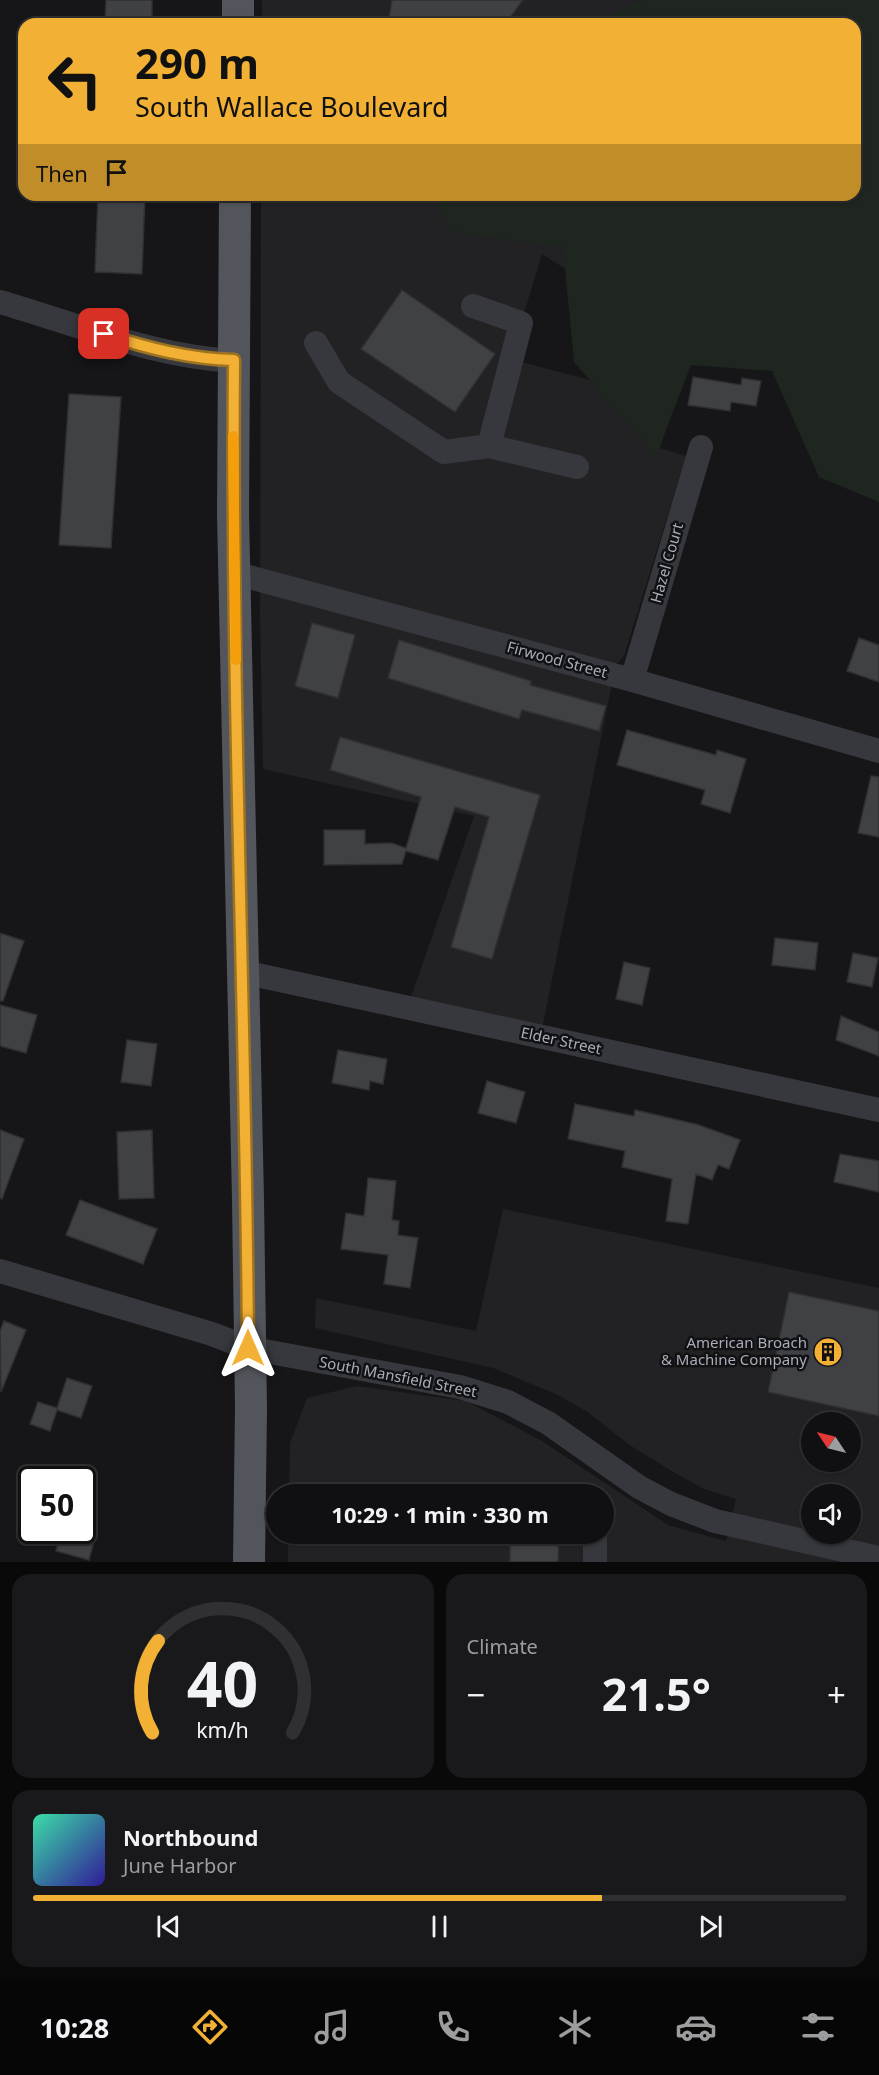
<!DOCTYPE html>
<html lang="en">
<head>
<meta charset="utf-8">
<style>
	body { margin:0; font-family:"Noto Sans",sans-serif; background:#19191b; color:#f1f3f6; height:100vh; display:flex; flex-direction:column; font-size:22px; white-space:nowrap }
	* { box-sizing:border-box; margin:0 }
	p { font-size:20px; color:#9c9d9f }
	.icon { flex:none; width:33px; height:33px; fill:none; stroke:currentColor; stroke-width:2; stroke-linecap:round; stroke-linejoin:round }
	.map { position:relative; height:1562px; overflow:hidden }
	.panel { display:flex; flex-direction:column; gap:12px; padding:12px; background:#09090a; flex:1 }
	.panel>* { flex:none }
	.hud { position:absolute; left:18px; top:18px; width:843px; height:183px; border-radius:18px; box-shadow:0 2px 4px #0004,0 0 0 2px #303032; background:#f2b134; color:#111; overflow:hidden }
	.needle { width:39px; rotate:305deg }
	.fabs { position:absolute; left:801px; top:1412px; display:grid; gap:12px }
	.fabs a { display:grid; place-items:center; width:60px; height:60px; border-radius:50%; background:#101012; box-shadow:0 2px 4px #0004,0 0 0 2px #303032; font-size:30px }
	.speed { position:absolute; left:18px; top:1466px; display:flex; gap:12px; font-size:30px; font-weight:700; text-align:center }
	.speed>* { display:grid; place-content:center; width:78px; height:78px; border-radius:50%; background:#101012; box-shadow:0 2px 4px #0004,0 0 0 2px #303032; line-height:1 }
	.speed .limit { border:3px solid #111; border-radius:9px; background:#fff; color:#111 }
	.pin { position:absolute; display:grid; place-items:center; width:51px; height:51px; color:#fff; margin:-26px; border-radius:12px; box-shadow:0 3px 9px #0006 }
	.me { position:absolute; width:66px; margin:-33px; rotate:0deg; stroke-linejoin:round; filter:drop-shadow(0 0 4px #0008) }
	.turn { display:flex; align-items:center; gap:21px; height:126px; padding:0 18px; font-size:27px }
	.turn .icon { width:78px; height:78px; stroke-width:2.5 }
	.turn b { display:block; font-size:42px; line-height:51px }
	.then { display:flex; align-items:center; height:57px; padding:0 18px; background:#0003; gap:12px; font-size:22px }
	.big { font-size:45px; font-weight:700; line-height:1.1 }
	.panel .card { flex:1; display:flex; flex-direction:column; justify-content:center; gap:9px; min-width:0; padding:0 21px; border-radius:18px; background:#19191b }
	.panel .dial { align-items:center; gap:0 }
	.dial svg { height:156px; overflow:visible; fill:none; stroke:#303032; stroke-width:7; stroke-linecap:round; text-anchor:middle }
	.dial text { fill:#f1f3f6; stroke:none }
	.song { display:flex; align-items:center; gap:18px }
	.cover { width:72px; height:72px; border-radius:9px; background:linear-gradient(135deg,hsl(160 70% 55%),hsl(250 70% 35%)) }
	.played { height:6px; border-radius:3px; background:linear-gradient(90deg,#f2b134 70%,#303032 70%) }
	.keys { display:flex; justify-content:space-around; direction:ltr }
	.heat { display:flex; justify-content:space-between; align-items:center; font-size:33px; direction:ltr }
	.panel .tiles { flex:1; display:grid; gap:12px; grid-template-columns:1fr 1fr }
	.card:last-child { grid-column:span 2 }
	.trip { position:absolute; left:266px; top:1484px; width:348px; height:60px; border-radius:30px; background:#101012; box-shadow:0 2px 4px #0004,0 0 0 2px #303032; font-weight:700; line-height:60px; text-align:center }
	.tabs { display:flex; height:96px; justify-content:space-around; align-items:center; background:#060607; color:#9c9d9f }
	.tabs .icon { width:42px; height:42px }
	.tabs .current { color:#f2b134 }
	.tabs b { font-size:27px; color:#f1f3f6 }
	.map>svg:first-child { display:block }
</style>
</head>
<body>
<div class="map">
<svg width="879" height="1562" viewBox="0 0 879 1562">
	<rect width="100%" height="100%" fill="#161618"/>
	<path fill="#222225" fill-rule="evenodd" d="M 262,0 L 843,0 L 826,24 L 262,24 Z
		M 261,195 L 707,195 L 628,309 L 542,254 L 510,359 L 674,402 L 660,448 L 686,456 L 624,656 L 616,664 L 542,1029 L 410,1000 L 474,816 L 263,769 L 260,616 Z
		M 503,1209 L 879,1288 L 879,1562 L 288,1562 L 288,1533 L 603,1533 L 603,1494 L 289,1494 L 290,1443 L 307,1398 L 357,1386 L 466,1401 L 542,1441 L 668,1525 L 726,1541 L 736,1499 L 704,1489 L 675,1473 L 631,1446 L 589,1413 L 558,1395 L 493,1368 L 315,1328 L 316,1298 L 476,1331 ZM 812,1422 L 850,1422 L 850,1461 L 812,1461 ZM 812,1494 L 850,1494 L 850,1533 L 812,1533 Z"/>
	<path fill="#1e261f" d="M 644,0 L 879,0 L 879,502 L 819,477 L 772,371 L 691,365 L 656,456 L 574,362 L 563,248 L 452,231 L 432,195 L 855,195 L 855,24 L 594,24 Z"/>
	<path fill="#404145" stroke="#303034" stroke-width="1.5" d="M 106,0 L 152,0 L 152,24 L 105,24 Z
		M 392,0 L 523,0 L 505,24 L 388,24 Z
		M 98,195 L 145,195 L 142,274 L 95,272 Z
		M 402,290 L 495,354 L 455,412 L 361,349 Z
		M 693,377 L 741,385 L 742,378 L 761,381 L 756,406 L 731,402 L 730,411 L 688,405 Z
		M 69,394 L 121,397 L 111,548 L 59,545 Z
		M 312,623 L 355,635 L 338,698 L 295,686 Z
		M 859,638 L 879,645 L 879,682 L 847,671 Z
		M 399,640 L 531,681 L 530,685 L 606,706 L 599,731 L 522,710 L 519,719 L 388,678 Z
		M 627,730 L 716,755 L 717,750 L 746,759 L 730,813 L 701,804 L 705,790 L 617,765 Z
		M 340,737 L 540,795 L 492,959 L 451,947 L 489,817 L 455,807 L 438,860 L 406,851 L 402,864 L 324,865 L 324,830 L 365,830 L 365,844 L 391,843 L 406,848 L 421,797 L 330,770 Z
		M 871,776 L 879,777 L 879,837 L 858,833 Z
		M 0,933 L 24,941 L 3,1001 L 0,1001 Z
		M 775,938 L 818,943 L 815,970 L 772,965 Z
		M 853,953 L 878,958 L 872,987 L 847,982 Z
		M 624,962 L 650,968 L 642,1005 L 616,999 Z
		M 0,1005 L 37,1015 L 26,1053 L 0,1046 Z
		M 841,1016 L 879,1032 L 879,1056 L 836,1040 Z
		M 127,1040 L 157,1044 L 151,1086 L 121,1082 Z
		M 338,1050 L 387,1059 L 383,1084 L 370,1081 L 369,1090 L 332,1083 Z
		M 487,1081 L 525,1092 L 516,1123 L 478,1113 Z
		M 575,1104 L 634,1116 L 635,1110 L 699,1125 L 740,1140 L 729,1169 L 718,1165 L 712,1180 L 696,1174 L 688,1224 L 666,1221 L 672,1179 L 622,1167 L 625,1151 L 568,1139 Z
		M 0,1130 L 24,1139 L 2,1199 L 0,1198 Z
		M 152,1130 L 154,1198 L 119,1199 L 117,1132 Z
		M 840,1154 L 879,1161 L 879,1192 L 834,1182 Z
		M 368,1178 L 396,1181 L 392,1220 L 399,1221 L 398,1235 L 418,1238 L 410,1288 L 384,1284 L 388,1255 L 341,1249 L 346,1213 L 364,1216 Z
		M 80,1200 L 157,1229 L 143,1264 L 66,1235 Z
		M 789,1292 L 879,1311 L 879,1416 L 768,1392 Z
		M 4,1321 L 26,1330 L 1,1392 L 0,1331 Z
		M 67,1378 L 92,1386 L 81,1418 L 57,1410 L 50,1431 L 30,1424 L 38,1402 L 57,1408 Z
		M 62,1530 L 97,1530 L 89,1560 L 56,1551 Z
		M 510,1533 L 559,1533 L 558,1562 L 510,1562 Z"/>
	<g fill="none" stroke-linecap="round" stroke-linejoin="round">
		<path stroke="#37383d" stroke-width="24" d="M 0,302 C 77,324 153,357 234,361
			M 316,343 L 339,382 L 444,452 L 489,446 L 521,323 L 473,306
			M 489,446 L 577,467
			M 234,573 L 632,680 L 879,751
			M 632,680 L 701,447
			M 243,972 L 879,1110
			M 0,1271 L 212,1334 L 248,1348 L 460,1387 L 508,1402 L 548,1423 L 639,1487 L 671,1504 L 715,1521 L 879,1558
			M 595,1562 L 595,1537"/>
		<path stroke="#53555c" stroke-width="32" d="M 238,0 L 238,24
			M 235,195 L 233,514 L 248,1199 L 251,1408 L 249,1562"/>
	</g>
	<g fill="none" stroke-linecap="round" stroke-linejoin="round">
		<g stroke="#9d7322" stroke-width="15">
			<path id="route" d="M 104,334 C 147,348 189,359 234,360 C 231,690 246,1019 248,1348"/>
		</g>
		<use href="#route" stroke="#f2b134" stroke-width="10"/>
		<path stroke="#f59e0b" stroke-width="10" d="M 233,436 L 236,660"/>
	</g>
	<defs>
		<g id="building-disc" transform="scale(1.5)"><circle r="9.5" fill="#f2b134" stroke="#111113"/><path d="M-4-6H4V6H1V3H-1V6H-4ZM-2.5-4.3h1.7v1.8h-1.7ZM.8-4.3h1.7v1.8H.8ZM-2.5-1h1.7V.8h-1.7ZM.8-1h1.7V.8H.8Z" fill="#111"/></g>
	</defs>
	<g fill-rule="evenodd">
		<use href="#building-disc" x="828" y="1352"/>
	</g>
	<g text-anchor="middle" stroke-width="5" stroke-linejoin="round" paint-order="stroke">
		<g font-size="15" fill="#a8adb8" stroke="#111113">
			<text transform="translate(667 563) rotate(-74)" y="5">Hazel Court</text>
			<text transform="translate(557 660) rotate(15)" y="5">Firwood Street</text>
			<text transform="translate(561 1041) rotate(12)" y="5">Elder Street</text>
			<text transform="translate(398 1377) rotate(11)" y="5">South Mansfield Street</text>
		</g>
		<g font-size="15" fill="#a8adb8" stroke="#111113" text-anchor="end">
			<text x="807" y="1348">American Broach<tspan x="807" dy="17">&amp; Machine Company</tspan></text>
		</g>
	</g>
</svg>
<div class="fabs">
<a><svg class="needle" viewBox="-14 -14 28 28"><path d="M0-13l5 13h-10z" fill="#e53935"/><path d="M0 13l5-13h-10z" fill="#9c9d9f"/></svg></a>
<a><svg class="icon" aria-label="sound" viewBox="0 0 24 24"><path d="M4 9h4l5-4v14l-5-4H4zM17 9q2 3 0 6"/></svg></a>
</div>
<div class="speed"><div class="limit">50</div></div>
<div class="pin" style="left:104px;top:334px;background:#d93025"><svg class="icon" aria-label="arrive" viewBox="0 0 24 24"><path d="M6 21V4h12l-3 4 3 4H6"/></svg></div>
<svg class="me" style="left:248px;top:1348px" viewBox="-20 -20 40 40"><path d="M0-17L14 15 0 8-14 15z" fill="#f2b134" stroke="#fff" stroke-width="4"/></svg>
<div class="trip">10:29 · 1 min · 330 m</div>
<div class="hud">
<div class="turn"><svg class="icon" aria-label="left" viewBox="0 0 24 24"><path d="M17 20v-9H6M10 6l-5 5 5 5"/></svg><div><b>290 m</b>South Wallace Boulevard</div></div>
<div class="then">Then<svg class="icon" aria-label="arrive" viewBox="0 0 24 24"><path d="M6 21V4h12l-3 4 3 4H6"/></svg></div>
</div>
</div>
<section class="panel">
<div class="tiles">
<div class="card dial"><svg viewBox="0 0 100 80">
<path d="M14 69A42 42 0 1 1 86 69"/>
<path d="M14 69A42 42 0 0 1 17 22" stroke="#f2b134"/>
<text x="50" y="56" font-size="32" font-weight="700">40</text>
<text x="50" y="72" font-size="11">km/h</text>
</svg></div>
<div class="card"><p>Climate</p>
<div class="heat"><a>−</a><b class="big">21.5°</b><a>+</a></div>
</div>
<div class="card">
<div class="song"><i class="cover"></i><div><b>Northbound</b><p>June Harbor</p></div></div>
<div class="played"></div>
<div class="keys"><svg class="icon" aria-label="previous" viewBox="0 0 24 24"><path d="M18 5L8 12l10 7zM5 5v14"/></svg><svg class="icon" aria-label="pause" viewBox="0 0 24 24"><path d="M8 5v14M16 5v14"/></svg><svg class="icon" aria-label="next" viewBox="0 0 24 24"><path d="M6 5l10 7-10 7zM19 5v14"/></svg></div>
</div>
</div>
</section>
<nav class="tabs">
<b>10:28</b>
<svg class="icon current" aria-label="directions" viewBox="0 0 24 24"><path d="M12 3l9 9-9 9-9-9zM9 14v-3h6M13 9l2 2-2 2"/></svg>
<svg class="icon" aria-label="music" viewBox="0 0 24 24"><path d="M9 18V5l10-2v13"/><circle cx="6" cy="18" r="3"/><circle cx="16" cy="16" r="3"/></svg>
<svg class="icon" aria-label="phone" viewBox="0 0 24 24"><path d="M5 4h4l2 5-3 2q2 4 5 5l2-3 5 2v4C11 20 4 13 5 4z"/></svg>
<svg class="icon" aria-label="climate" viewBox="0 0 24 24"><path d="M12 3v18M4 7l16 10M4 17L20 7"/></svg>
<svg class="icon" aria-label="car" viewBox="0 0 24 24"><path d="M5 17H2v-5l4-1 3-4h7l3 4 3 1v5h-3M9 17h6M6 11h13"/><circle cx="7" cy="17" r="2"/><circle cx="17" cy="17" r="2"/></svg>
<svg class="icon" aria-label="filters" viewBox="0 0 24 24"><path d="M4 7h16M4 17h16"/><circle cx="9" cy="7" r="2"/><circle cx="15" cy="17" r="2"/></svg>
</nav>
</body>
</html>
